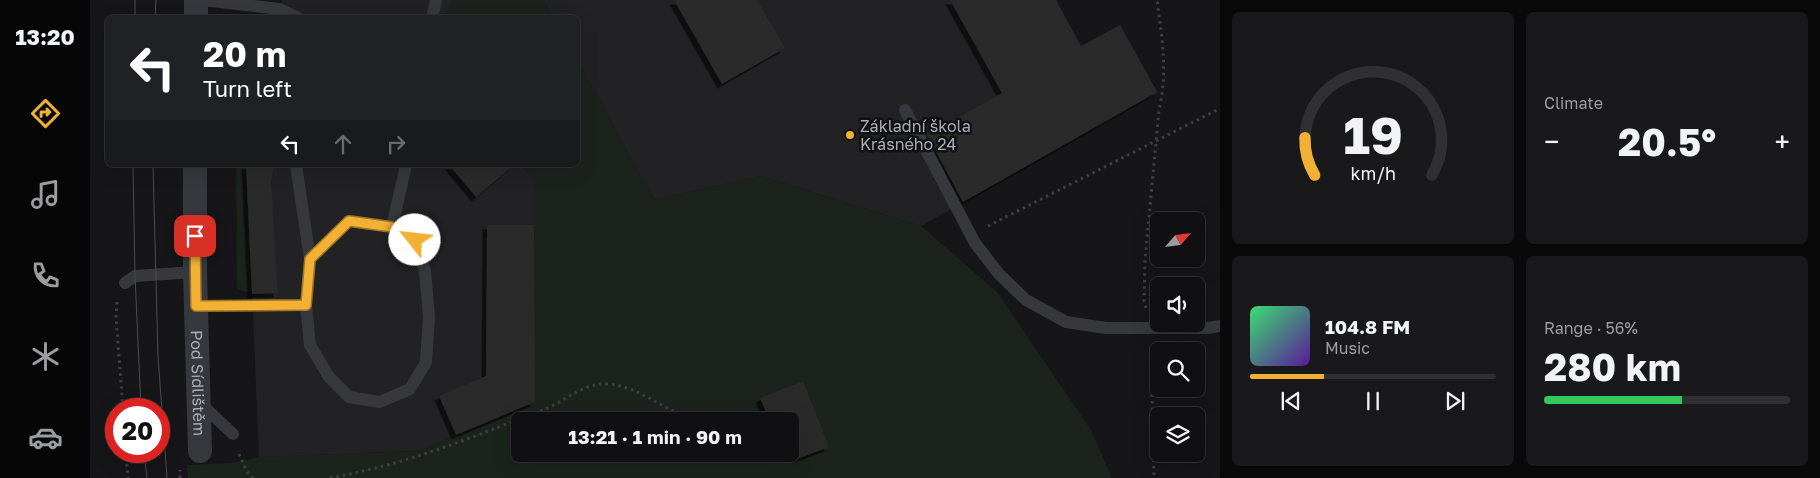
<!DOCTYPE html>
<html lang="en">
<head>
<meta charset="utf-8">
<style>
	body { margin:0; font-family:"Golos Text",sans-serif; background:#19191b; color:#f1f3f6; height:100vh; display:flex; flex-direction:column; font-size:19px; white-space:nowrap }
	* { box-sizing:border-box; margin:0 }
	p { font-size:16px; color:#9c9d9f }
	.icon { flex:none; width:28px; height:28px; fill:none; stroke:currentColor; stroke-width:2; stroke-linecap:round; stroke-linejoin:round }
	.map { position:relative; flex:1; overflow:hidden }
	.side { display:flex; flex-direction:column; gap:12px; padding:12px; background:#09090a; width:600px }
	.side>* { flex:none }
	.banner { position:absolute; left:15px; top:15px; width:475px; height:152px; border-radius:8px; box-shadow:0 5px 20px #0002,0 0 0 1px #303032; background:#202124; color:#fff; overflow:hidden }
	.needle { width:32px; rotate:62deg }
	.buttons { position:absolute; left:1060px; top:212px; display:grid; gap:10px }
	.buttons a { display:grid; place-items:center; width:55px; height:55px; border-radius:8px; background:#101012; box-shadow:0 5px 20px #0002,0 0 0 1px #303032; font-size:25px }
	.speed { position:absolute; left:15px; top:398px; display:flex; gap:10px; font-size:25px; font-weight:700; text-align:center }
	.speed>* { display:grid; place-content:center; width:65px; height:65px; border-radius:50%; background:#101012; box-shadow:0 5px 20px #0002,0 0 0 1px #303032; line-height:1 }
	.speed .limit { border:8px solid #d22; background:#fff; color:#111 }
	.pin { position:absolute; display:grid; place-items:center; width:42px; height:42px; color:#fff; margin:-21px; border-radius:10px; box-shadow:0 2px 8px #0006 }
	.me { position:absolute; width:55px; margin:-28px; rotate:299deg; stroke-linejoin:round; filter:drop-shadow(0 0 4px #0008) }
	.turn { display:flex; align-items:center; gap:18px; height:105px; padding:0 15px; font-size:22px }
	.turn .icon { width:65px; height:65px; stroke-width:2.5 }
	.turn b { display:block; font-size:35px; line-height:42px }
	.lanes { display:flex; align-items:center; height:48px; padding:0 15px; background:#0003; justify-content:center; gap:25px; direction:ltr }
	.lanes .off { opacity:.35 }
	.big { font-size:38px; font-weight:700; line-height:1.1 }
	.side .tile { flex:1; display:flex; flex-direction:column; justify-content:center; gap:8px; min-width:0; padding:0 18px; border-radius:8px; background:#19191b }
	.side .dial { align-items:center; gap:0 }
	.dial svg { height:130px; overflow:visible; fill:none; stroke:#303032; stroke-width:7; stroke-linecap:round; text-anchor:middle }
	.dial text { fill:#f1f3f6; stroke:none }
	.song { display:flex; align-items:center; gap:15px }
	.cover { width:60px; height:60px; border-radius:8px; background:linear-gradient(135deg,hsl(140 70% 55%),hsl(270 70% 35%)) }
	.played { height:5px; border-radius:2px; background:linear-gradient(90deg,#f2b134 30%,#303032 30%) }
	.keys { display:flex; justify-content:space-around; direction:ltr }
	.heat { display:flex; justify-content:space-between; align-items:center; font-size:28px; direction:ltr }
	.charge { height:8px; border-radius:4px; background:linear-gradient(90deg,#34c759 56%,#303032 0) }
	.side .tiles { flex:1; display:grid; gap:12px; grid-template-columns:repeat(2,1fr) }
	.trip { position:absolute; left:421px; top:412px; width:288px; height:50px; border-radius:8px; background:#101012; box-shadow:0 5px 20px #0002,0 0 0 1px #303032; font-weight:700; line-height:50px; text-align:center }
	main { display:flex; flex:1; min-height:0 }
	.tabs { display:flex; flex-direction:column; width:90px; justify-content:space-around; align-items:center; background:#060607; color:#9c9d9f }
	.tabs .icon { width:35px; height:35px }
	.tabs .on { color:#f2b134 }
	.tabs b { font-size:22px; color:#f1f3f6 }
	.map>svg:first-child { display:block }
</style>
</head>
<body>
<main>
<nav class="tabs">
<b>13:20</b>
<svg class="icon on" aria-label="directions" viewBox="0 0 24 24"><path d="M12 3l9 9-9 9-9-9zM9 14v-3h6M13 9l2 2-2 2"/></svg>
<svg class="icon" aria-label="music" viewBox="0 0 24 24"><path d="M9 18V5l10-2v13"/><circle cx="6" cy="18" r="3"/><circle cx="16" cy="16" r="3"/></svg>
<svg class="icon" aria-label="phone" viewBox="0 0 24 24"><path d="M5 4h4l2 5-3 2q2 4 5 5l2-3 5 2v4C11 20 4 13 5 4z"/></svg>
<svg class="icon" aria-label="climate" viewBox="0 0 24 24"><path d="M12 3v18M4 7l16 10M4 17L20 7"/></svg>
<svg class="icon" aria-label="car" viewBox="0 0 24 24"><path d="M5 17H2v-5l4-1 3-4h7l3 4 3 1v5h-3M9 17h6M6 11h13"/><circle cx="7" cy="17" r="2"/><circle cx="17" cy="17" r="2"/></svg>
</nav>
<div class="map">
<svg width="1130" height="478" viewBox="0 0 1130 478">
	<defs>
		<filter id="shadow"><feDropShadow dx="-4.5" dy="4.5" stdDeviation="0" flood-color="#0009"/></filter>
	</defs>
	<rect width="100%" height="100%" fill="#161618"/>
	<path fill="#222225" d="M 192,0 L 362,0 L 356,17 L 187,18 Z
		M 455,0 L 966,0 L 973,12 L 967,15 L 962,64 L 1030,25 L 1068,93 L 831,226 L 671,176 L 564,200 L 488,61 L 488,18 L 463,17 L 455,3 Z
		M 157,165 L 431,165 L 444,181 L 445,402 L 328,451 L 169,457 Z"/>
	<path fill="#1c231d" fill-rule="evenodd" d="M 362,0 L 455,0 L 455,3 L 463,17 L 356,17 Z
		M 488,61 L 564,200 L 671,176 L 831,226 L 907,292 L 1001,430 L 1022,478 L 98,478 L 97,465 L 142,463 L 169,457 L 328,451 L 444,402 L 444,181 L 431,165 L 488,165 ZM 430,421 L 700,421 L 700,454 L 430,454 Z
		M 146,165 L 157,165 L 162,294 L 147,289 Z"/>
	<path fill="#29292c" filter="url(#shadow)" d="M 584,0 L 667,0 L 695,48 L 632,84 Z
		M 860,0 L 966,0 L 991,46 L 1030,25 L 1067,92 L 873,202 L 837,135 L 912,93 Z
		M 156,165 L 184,165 L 181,182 L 188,293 L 162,294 Z
		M 359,165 L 424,165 L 386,197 Z
		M 397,225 L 444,225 L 445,402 L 366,435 L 349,396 L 396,376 Z
		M 713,381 L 739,447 L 707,459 L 704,454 L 694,457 L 693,454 L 700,454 L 700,421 L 680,421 L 670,398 Z"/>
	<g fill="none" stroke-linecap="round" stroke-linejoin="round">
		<path stroke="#3d3f44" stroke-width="3" stroke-dasharray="2.5 4" stroke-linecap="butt" d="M 898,226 L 1127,110
			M 27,302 L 26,317 L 33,409
			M 1056,308 L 1054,301 L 1055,260 L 1069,110 C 1078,71 1072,39 1067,0
			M 1061,349 L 1064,478
			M 632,421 L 650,416
			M 36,451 L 38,478
			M 149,454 L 157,472 L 163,478
			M 90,478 L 90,470
			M 240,478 C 311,465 372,442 439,415 C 446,413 453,410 460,407 C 479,398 496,382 519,384 C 551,387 577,413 609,421"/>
		<path stroke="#37383d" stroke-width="12" d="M 113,0 L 189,9 L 208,18
			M 342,18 L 346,0
			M 815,110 L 885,243 L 909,274 L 936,300 L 976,322 L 1016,328 L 1117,328 L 1130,326
			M 206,165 L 220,259
			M 302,227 L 316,165
			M 35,283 L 45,276 L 105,272
			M 105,306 L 216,305 L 220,345 L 239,377 L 259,397 L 290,402 L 320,389 L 336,362 L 339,317 L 335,271 L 325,240 L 302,227 L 259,221 L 220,259 L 216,305
			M 108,401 L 143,434"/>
		<g stroke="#37383d" stroke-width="24">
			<path d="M 106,18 L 106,0"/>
			<path id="s1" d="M 105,165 L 105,272 L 110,451"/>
		</g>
		<path stroke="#4a4c52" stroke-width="1" d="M 45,18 L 45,0
			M 65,18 L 66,0
			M 43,165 L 45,276 L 51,409
			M 63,165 L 68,357 L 77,478
			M 54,451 L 57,478"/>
	</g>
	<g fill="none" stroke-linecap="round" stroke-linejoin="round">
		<g stroke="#9d7322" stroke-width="12">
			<path id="route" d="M 105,236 L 106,306 L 216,305 L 220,259 L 259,221 L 302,227 L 325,240"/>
		</g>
		<use href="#route" stroke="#f2b134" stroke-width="9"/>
	</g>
	<circle fill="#f2b134" stroke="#111113" stroke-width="2" cx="760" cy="135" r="5"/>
	<g text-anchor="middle" stroke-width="5" stroke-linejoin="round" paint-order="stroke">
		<g font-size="16" fill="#a8adb8" stroke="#111113" text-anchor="start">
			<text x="770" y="132">Základní škola<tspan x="770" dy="18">Krásného 24</tspan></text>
		</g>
		<g font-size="16" fill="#a8adb8" stroke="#111113">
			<text dy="6" stroke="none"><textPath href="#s1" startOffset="218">Pod Sídlištěm</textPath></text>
		</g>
	</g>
</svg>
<div class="buttons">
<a><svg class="needle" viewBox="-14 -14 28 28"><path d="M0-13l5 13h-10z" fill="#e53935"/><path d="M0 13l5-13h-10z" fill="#9c9d9f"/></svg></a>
<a><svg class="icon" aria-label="sound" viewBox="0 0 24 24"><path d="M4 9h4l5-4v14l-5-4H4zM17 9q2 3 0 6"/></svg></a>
<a><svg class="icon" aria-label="search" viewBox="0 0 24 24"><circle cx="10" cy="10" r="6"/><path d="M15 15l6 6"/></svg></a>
<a><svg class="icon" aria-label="layers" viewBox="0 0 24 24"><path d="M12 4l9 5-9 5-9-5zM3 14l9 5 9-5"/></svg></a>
</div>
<div class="speed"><div class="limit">20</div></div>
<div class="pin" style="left:105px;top:236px;background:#d93025"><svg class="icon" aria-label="arrive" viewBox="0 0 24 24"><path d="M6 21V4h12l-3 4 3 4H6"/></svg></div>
<svg class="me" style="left:325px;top:240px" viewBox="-20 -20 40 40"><circle r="19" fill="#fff"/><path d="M0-13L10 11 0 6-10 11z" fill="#f2b134"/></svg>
<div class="trip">13:21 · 1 min · 90 m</div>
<div class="banner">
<div class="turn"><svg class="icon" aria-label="left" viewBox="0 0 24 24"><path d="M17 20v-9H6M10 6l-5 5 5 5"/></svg><div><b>20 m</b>Turn left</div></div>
<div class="lanes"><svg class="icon" aria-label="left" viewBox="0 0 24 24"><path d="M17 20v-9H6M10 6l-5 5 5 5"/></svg><svg class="icon off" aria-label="ahead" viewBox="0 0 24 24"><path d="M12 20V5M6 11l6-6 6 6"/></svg><svg class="icon off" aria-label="right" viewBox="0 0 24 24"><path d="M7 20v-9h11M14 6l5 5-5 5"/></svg></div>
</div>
</div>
<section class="side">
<div class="tiles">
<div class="tile dial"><svg viewBox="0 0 100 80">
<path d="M14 69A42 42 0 1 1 86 69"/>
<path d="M14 69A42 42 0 0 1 8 46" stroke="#f2b134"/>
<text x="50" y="56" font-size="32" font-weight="700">19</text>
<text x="50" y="72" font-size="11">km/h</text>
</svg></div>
<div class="tile"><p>Climate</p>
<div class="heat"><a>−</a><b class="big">20.5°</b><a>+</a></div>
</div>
<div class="tile">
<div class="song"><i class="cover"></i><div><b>104.8 FM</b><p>Music</p></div></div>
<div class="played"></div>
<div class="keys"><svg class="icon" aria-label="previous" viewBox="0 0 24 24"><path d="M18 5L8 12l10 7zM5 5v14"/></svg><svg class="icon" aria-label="pause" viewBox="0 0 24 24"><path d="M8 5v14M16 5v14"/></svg><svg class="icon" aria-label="next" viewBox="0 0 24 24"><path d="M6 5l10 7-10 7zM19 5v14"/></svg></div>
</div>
<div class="tile"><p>Range · 56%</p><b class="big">280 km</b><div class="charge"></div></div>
</div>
</section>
</main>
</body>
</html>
